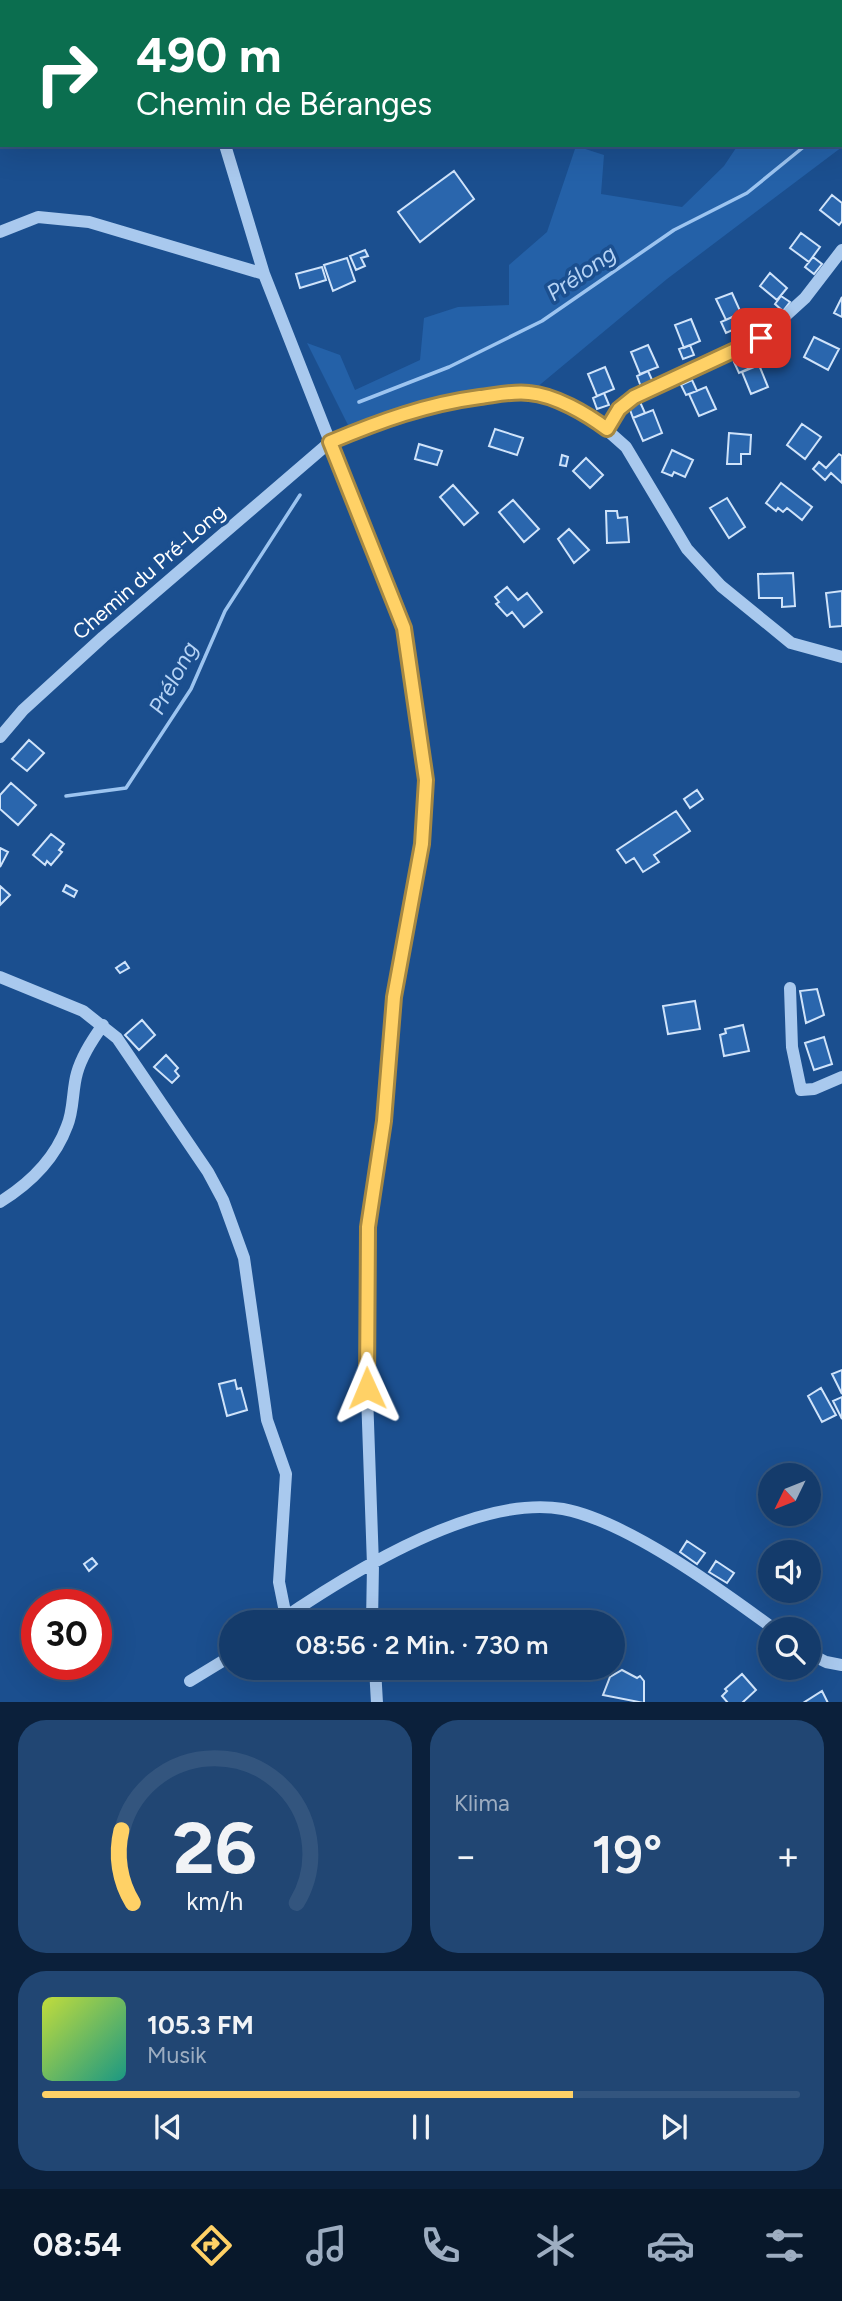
<!DOCTYPE html>
<html lang="de">
<head>
<meta charset="utf-8">
<style>
	body { margin:0; font-family:Figtree,sans-serif; background:#214673; color:#f1f3f6; height:100vh; display:flex; flex-direction:column; font-size:26px; white-space:nowrap }
	* { box-sizing:border-box; margin:0 }
	p { font-size:23px; color:#9dadc1 }
	.icon { flex:none; width:38px; height:38px; fill:none; stroke:currentColor; stroke-width:2; stroke-linecap:round; stroke-linejoin:round }
	.map { position:relative; height:1702px; overflow:hidden }
	.drawer { display:flex; flex-direction:column; gap:18px; padding:18px; background:#0b203b; flex:1 }
	.drawer>* { flex:none }
	.banner { position:absolute; left:0px; top:0px; width:844px; height:147px; box-shadow:0 7px 28px #0002,0 0 0 2px #33557e; background:#0b6e4f; color:#fff; overflow:hidden }
	.needle { width:46px; rotate:227deg }
	.buttons { position:absolute; left:758px; top:1463px; display:grid; gap:14px }
	.buttons a { display:grid; place-items:center; width:63px; height:63px; border-radius:50%; background:#143b6b; box-shadow:0 7px 28px #0002,0 0 0 2px #33557e; font-size:35px }
	.speed { position:absolute; left:21px; top:1589px; display:flex; gap:14px; font-size:35px; font-weight:700; text-align:center }
	.speed>* { display:grid; place-content:center; width:91px; height:91px; border-radius:50%; background:#143b6b; box-shadow:0 7px 28px #0002,0 0 0 2px #33557e; line-height:1 }
	.speed .limit { border:10px solid #d22; background:#fff; color:#111 }
	.pin { position:absolute; display:grid; place-items:center; width:60px; height:60px; color:#fff; margin:-30px; border-radius:14px; box-shadow:0 4px 10px #0006 }
	.me { position:absolute; width:77px; margin:-38px; rotate:359deg; stroke-linejoin:round; filter:drop-shadow(0 0 5px #0008) }
	.turn { display:flex; align-items:center; gap:24px; height:147px; padding:0 21px; font-size:32px }
	.turn .icon { width:91px; height:91px; stroke-width:2.5 }
	.turn b { display:block; font-size:49px; line-height:60px }
	.big { font-size:52px; font-weight:600; line-height:1.1 }
	.drawer .tile { flex:1; display:flex; flex-direction:column; justify-content:center; gap:10px; min-width:0; padding:0 24px; border-radius:28px; background:#214673 }
	.drawer .dial { align-items:center; gap:0 }
	.dial svg { height:182px; overflow:visible; fill:none; stroke:#33557e; stroke-width:7; stroke-linecap:round; text-anchor:middle }
	.dial text { fill:#f1f3f6; stroke:none }
	.song { display:flex; align-items:center; gap:21px }
	.cover { width:84px; height:84px; border-radius:10px; background:linear-gradient(135deg,hsl(70 70% 55%),hsl(170 70% 35%)) }
	.played { height:7px; border-radius:4px; background:linear-gradient(90deg,#ffd166 70%,#33557e 70%) }
	.keys { display:flex; justify-content:space-around; direction:ltr }
	.heat { display:flex; justify-content:space-between; align-items:center; font-size:38px; direction:ltr }
	.drawer .tiles { flex:1; display:grid; gap:18px; grid-template-columns:1fr 1fr }
	.tile:last-child { grid-column:span 2 }
	.trip { position:absolute; left:219px; top:1610px; width:406px; height:70px; border-radius:35px; background:#143b6b; box-shadow:0 7px 28px #0002,0 0 0 2px #33557e; font-weight:600; line-height:70px; text-align:center }
	.dock { display:flex; height:112px; justify-content:space-around; align-items:center; background:#08182b; color:#9dadc1 }
	.dock .icon { width:49px; height:49px }
	.dock .active { color:#ffd166 }
	.dock b { font-size:32px; color:#f1f3f6 }
	.map>svg:first-child { display:block }
</style>
</head>
<body>
<div class="map">
<svg width="842" height="1703" viewBox="0 0 842 1703">
	<rect width="100%" height="100%" fill="#1b4f8f"/>
	<path fill="#2461a8" d="M 842,43 L 842,147 L 667,279 L 530,393 L 442,402 L 352,433 L 307,343 L 340,355 L 355,390 L 420,360 L 424,318 L 458,307 L 509,305 L 509,265 L 547,232 L 576,146 L 604,155 L 601,194 L 682,207 L 724,166 L 738,145 L 842,145 Z"/>
	<g fill="none" stroke-linecap="round" stroke-linejoin="round">
		<path stroke="#9cc4f0" stroke-width="3.5" d="M 842,117 L 842,116
			M 359,402 L 449,367 L 542,321 L 674,230 L 747,193 L 806,145
			M 66,796 L 126,788 L 191,689 L 225,611 L 300,495"/>
	</g>
	<path fill="#2a66ad" stroke="#cfe3fa" stroke-width="2" d="M 454,171 L 474,199 L 420,242 L 398,212 Z
		M 832,195 L 842,203 L 842,221 L 839,225 L 820,210 Z
		M 801,233 L 820,247 L 809,262 L 790,248 Z
		M 365,250 L 368,256 L 361,258 L 365,266 L 356,270 L 350,256 Z
		M 813,257 L 822,264 L 814,274 L 805,267 Z
		M 347,258 L 355,281 L 333,291 L 324,265 Z
		M 322,267 L 326,280 L 300,288 L 296,274 Z
		M 770,273 L 787,288 L 777,300 L 760,286 Z
		M 732,293 L 741,313 L 726,320 L 716,299 Z
		M 781,296 L 790,302 L 783,311 L 775,304 Z
		M 842,297 L 842,317 L 834,313 Z
		M 732,317 L 737,328 L 726,333 L 721,322 Z
		M 691,319 L 700,341 L 684,348 L 675,325 Z
		M 814,337 L 839,349 L 828,370 L 804,357 Z
		M 648,345 L 658,367 L 640,374 L 631,352 Z
		M 690,345 L 694,355 L 683,359 L 679,349 Z
		M 746,357 L 750,368 L 739,373 L 734,362 Z
		M 759,365 L 768,387 L 751,394 L 742,372 Z
		M 605,367 L 614,389 L 597,396 L 588,374 Z
		M 648,371 L 653,382 L 641,387 L 637,376 Z
		M 692,380 L 697,391 L 686,395 L 681,385 Z
		M 706,387 L 716,409 L 699,416 L 689,394 Z
		M 604,393 L 609,405 L 597,409 L 593,398 Z
		M 640,402 L 645,413 L 633,418 L 629,407 Z
		M 653,410 L 662,433 L 643,441 L 633,418 Z
		M 802,424 L 821,437 L 805,459 L 787,445 Z
		M 495,429 L 523,438 L 517,455 L 489,446 Z
		M 729,433 L 751,435 L 750,454 L 741,454 L 741,464 L 727,464 Z
		M 419,444 L 442,451 L 437,465 L 415,459 Z
		M 672,450 L 693,460 L 685,477 L 674,472 L 672,476 L 662,472 Z
		M 839,454 L 842,456 L 842,483 L 831,473 L 825,480 L 813,469 L 819,462 L 826,468 Z
		M 562,455 L 568,457 L 566,466 L 560,465 Z
		M 586,458 L 603,475 L 590,488 L 573,471 Z
		M 781,483 L 812,507 L 802,520 L 787,508 L 783,512 L 778,508 L 776,511 L 766,503 Z
		M 453,485 L 478,513 L 464,525 L 440,497 Z
		M 727,498 L 745,527 L 729,538 L 710,508 Z
		M 513,500 L 539,529 L 524,542 L 499,512 Z
		M 606,511 L 617,511 L 618,518 L 627,517 L 629,542 L 607,543 Z
		M 569,529 L 589,550 L 574,563 L 558,539 Z
		M 793,573 L 795,606 L 782,607 L 782,598 L 759,598 L 758,574 Z
		M 507,587 L 518,600 L 527,593 L 542,612 L 524,627 L 512,612 L 507,616 L 496,604 L 499,602 L 495,597 Z
		M 842,591 L 842,626 L 830,627 L 826,593 Z
		M 29,740 L 44,753 L 27,771 L 12,759 Z
		M 11,783 L 36,805 L 18,825 L 0,809 L 0,795 Z
		M 697,790 L 703,799 L 690,808 L 684,799 Z
		M 676,811 L 690,831 L 654,855 L 659,862 L 643,872 L 634,858 L 626,863 L 617,850 Z
		M 51,834 L 64,844 L 59,850 L 62,852 L 51,865 L 47,861 L 45,865 L 33,855 Z
		M 0,848 L 8,852 L 0,867 Z
		M 66,885 L 77,891 L 74,897 L 63,891 Z
		M 0,886 L 10,895 L 0,905 Z
		M 125,962 L 129,968 L 120,973 L 116,968 Z
		M 817,989 L 824,1015 L 806,1023 L 800,991 Z
		M 695,1001 L 700,1029 L 668,1034 L 663,1006 Z
		M 142,1020 L 155,1035 L 139,1050 L 125,1035 Z
		M 743,1025 L 749,1051 L 724,1056 L 720,1035 L 726,1033 L 725,1029 Z
		M 824,1037 L 832,1064 L 814,1070 L 805,1043 Z
		M 166,1055 L 178,1068 L 175,1071 L 179,1076 L 172,1083 L 154,1067 Z
		M 842,1370 L 842,1394 L 832,1374 Z
		M 235,1380 L 237,1389 L 241,1388 L 247,1410 L 227,1416 L 219,1384 Z
		M 821,1388 L 836,1415 L 822,1422 L 808,1396 Z
		M 842,1397 L 842,1419 L 833,1401 Z
		M 687,1541 L 705,1553 L 697,1564 L 680,1552 Z
		M 92,1558 L 97,1564 L 89,1571 L 84,1564 Z
		M 716,1561 L 734,1573 L 727,1583 L 709,1572 Z
		M 622,1670 L 637,1678 L 640,1676 L 644,1681 L 644,1703 L 603,1695 L 610,1677 Z
		M 742,1674 L 756,1690 L 742,1703 L 728,1703 L 722,1696 L 727,1691 L 725,1689 Z
		M 822,1691 L 828,1703 L 803,1703 Z"/>
	<g fill="none" stroke-linecap="round" stroke-linejoin="round">
		<path stroke="#a9c9ee" stroke-width="12" d="M 188,0 L 189,2
			M 225,145 L 264,274 L 330,442 L 403,412 L 443,402 L 505,394 L 530,393 L 549,398 L 599,423 L 626,447 L 687,549 L 721,586 L 791,643 L 842,657
			M 0,232 L 38,217 L 89,222 L 264,274
			M 607,429 L 619,409 L 634,397 L 761,338 L 805,298 L 842,250
			M 0,737 L 23,710 L 103,637 L 330,442 L 404,628 L 427,780 L 422,844 L 394,997 L 384,1121 L 368,1227 L 366,1366 L 373,1565 L 372,1622
			M 0,977 L 83,1011 L 117,1038 L 208,1172 L 223,1200 L 244,1258 L 267,1420 L 286,1474 L 279,1582 L 286,1617
			M 790,988 L 792,1047 L 801,1090 L 814,1089 L 842,1077
			M 0,1202 C 29,1184 55,1159 67,1126 C 74,1110 72,1090 77,1073 C 82,1055 92,1040 103,1025
			M 278,1622 C 348,1574 476,1494 563,1509 C 627,1521 721,1590 774,1629
			M 808,1653 L 826,1662 L 842,1665
			M 375,1668 L 377,1703
			M 190,1681 L 231,1656"/>
	</g>
	<g fill="none" stroke-linecap="round" stroke-linejoin="round">
		<g stroke="#a68842" stroke-width="18">
			<path id="route" d="M 367,1388 L 368,1227 L 384,1121 L 394,997 L 422,844 L 426,780 L 404,628 L 330,442 C 380,421 427,404 480,397 C 496,395 513,391 529,393 C 555,395 587,414 607,429 L 619,409 L 634,397 L 761,338"/>
		</g>
		<use href="#route" stroke="#ffd166" stroke-width="12"/>
	</g>
	<g text-anchor="middle" stroke-width="7" stroke-linejoin="round" paint-order="stroke">
		<g font-size="21" fill="#fff" stroke="#1b4f8f">
			<text transform="translate(149 572) rotate(-41)" y="7">Chemin du Pré-Long</text>
		</g>
		<g font-size="23" font-style="italic" fill="#b5d3f5" stroke="#1b4f8f">
			<text transform="translate(581 273) rotate(-35)" y="8">Prélong</text>
			<text transform="translate(173 678) rotate(-62)" y="8">Prélong</text>
		</g>
	</g>
</svg>
<div class="buttons">
<a><svg class="needle" viewBox="-14 -14 28 28"><path d="M0-13l5 13h-10z" fill="#e53935"/><path d="M0 13l5-13h-10z" fill="#9dadc1"/></svg></a>
<a><svg class="icon" aria-label="sound" viewBox="0 0 24 24"><path d="M4 9h4l5-4v14l-5-4H4zM17 9q2 3 0 6"/></svg></a>
<a><svg class="icon" aria-label="search" viewBox="0 0 24 24"><circle cx="10" cy="10" r="6"/><path d="M15 15l6 6"/></svg></a>
</div>
<div class="speed"><div class="limit">30</div></div>
<div class="pin" style="left:761px;top:338px;background:#d93025"><svg class="icon" aria-label="arrive" viewBox="0 0 24 24"><path d="M6 21V4h12l-3 4 3 4H6"/></svg></div>
<svg class="me" style="left:367px;top:1388px" viewBox="-20 -20 40 40"><path d="M0-17L14 15 0 8-14 15z" fill="#ffd166" stroke="#fff" stroke-width="4"/></svg>
<div class="trip">08:56 · 2 Min. · 730 m</div>
<div class="banner">
<div class="turn"><svg class="icon" aria-label="right" viewBox="0 0 24 24"><path d="M7 20v-9h11M14 6l5 5-5 5"/></svg><div><b>490 m</b>Chemin de Béranges</div></div>
</div>
</div>
<section class="drawer">
<div class="tiles">
<div class="tile dial"><svg viewBox="0 0 100 80">
<path d="M14 69A42 42 0 1 1 86 69"/>
<path d="M14 69A42 42 0 0 1 9 37" stroke="#ffd166"/>
<text x="50" y="56" font-size="32" font-weight="700">26</text>
<text x="50" y="72" font-size="11">km/h</text>
</svg></div>
<div class="tile"><p>Klima</p>
<div class="heat"><a>−</a><b class="big">19°</b><a>+</a></div>
</div>
<div class="tile">
<div class="song"><i class="cover"></i><div><b>105.3 FM</b><p>Musik</p></div></div>
<div class="played"></div>
<div class="keys"><svg class="icon" aria-label="previous" viewBox="0 0 24 24"><path d="M18 5L8 12l10 7zM5 5v14"/></svg><svg class="icon" aria-label="pause" viewBox="0 0 24 24"><path d="M8 5v14M16 5v14"/></svg><svg class="icon" aria-label="next" viewBox="0 0 24 24"><path d="M6 5l10 7-10 7zM19 5v14"/></svg></div>
</div>
</div>
</section>
<nav class="dock">
<b>08:54</b>
<svg class="icon active" aria-label="directions" viewBox="0 0 24 24"><path d="M12 3l9 9-9 9-9-9zM9 14v-3h6M13 9l2 2-2 2"/></svg>
<svg class="icon" aria-label="music" viewBox="0 0 24 24"><path d="M9 18V5l10-2v13"/><circle cx="6" cy="18" r="3"/><circle cx="16" cy="16" r="3"/></svg>
<svg class="icon" aria-label="phone" viewBox="0 0 24 24"><path d="M5 4h4l2 5-3 2q2 4 5 5l2-3 5 2v4C11 20 4 13 5 4z"/></svg>
<svg class="icon" aria-label="climate" viewBox="0 0 24 24"><path d="M12 3v18M4 7l16 10M4 17L20 7"/></svg>
<svg class="icon" aria-label="car" viewBox="0 0 24 24"><path d="M5 17H2v-5l4-1 3-4h7l3 4 3 1v5h-3M9 17h6M6 11h13"/><circle cx="7" cy="17" r="2"/><circle cx="17" cy="17" r="2"/></svg>
<svg class="icon" aria-label="filters" viewBox="0 0 24 24"><path d="M4 7h16M4 17h16"/><circle cx="9" cy="7" r="2"/><circle cx="15" cy="17" r="2"/></svg>
</nav>
</body>
</html>
